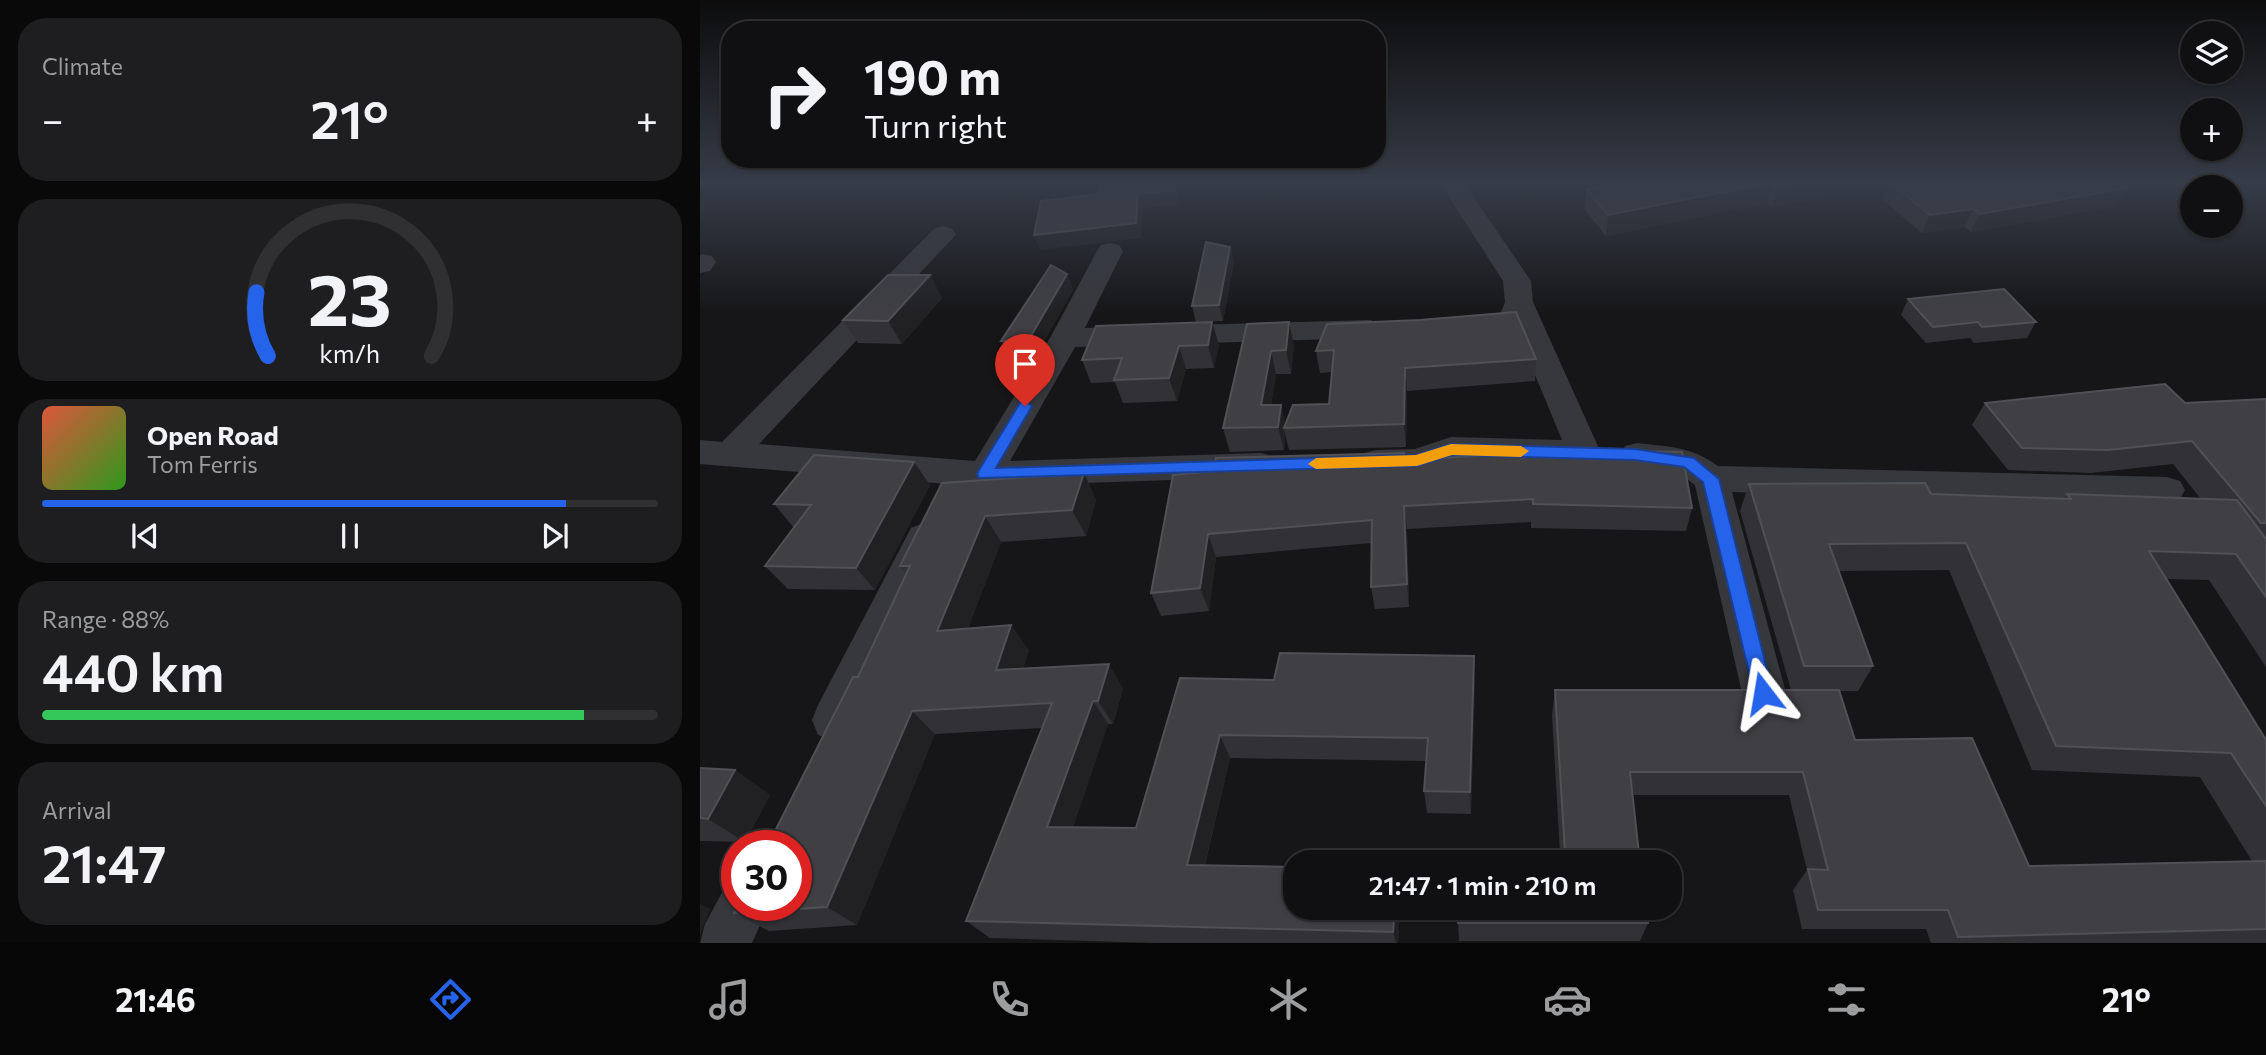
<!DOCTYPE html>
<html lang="en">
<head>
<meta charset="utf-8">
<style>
	body { margin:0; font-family:Commissioner,sans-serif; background:#1e1e20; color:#f1f3f6; height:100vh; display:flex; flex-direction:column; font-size:26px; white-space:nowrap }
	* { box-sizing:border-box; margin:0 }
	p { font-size:23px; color:#9c9d9f }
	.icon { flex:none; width:38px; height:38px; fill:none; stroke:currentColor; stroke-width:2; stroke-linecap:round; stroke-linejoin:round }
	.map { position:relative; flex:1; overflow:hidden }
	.side { display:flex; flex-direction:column; gap:18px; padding:18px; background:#09090a; width:700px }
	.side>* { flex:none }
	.banner { position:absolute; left:21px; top:21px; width:665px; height:147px; border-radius:28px; box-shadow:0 2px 5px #0004,0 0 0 2px #303032; background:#101012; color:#f1f3f6; overflow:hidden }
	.controls { position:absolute; left:1480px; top:21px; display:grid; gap:14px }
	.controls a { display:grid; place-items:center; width:63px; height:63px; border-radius:50%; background:#101012; box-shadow:0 2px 5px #0004,0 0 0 2px #303032; font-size:35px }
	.speed { position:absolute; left:21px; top:830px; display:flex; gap:14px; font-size:35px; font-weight:700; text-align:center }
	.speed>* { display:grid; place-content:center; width:91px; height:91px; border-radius:50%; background:#101012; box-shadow:0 2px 5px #0004,0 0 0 2px #303032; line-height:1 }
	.speed .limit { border:10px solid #d22; background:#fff; color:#111 }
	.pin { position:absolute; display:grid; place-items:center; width:60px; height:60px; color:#fff; margin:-72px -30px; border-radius:50% 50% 50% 0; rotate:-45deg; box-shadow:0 0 7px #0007 }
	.pin .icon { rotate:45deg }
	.me { position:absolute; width:77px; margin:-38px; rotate:346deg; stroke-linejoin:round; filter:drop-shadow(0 0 5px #0008) }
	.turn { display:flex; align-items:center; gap:24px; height:147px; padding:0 28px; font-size:32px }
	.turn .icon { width:91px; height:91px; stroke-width:2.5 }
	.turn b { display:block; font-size:49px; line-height:60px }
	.big { font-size:52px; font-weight:600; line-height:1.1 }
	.side .tile { flex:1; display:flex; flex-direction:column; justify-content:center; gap:10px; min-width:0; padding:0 24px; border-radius:28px; background:#1e1e20 }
	.side .dial { align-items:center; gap:0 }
	.dial svg { height:182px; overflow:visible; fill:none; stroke:#303032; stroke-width:7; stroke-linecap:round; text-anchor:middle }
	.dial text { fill:#f1f3f6; stroke:none }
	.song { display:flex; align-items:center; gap:21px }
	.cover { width:84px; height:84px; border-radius:10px; background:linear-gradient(135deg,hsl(10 70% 55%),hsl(110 70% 35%)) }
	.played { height:7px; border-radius:4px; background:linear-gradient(90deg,#2563eb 85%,#303032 85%) }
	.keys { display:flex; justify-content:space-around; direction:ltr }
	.heat { display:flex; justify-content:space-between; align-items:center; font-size:38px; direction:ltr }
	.charge { height:10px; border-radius:5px; background:linear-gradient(90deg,#34c759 88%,#303032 0) }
	.trip { position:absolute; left:583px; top:850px; width:399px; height:70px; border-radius:28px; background:#101012; box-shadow:0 2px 5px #0004,0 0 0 2px #303032; font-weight:600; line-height:70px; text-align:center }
	.tab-bar { display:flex; height:112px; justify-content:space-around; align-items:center; background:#060607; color:#9c9d9f }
	.tab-bar .icon { width:49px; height:49px }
	.tab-bar .active { color:#2563eb }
	.tab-bar b { font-size:32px; color:#f1f3f6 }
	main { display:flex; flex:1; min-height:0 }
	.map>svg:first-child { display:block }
</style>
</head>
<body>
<main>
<section class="side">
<div class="tile"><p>Climate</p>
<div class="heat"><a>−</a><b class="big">21°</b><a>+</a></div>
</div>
<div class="tile dial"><svg viewBox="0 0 100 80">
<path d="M14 69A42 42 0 1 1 86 69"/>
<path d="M14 69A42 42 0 0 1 9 41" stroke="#2563eb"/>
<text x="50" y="56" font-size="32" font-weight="700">23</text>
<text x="50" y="72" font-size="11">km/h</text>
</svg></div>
<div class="tile">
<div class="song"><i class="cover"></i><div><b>Open Road</b><p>Tom Ferris</p></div></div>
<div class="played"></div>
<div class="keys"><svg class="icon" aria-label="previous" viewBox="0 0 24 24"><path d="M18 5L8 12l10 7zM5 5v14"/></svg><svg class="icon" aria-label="pause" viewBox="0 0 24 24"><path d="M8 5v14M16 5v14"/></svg><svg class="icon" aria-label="next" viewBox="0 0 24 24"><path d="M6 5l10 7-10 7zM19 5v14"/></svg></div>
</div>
<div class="tile"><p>Range · 88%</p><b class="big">440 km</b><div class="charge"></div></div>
<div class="tile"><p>Arrival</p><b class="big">21:47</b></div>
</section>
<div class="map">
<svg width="1566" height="943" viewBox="0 0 1566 943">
	<rect width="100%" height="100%" fill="#161618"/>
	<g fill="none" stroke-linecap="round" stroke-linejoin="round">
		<path fill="#37383d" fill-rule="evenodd" d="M 740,183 L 764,183 L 831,281 L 833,302 L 901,453 L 896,462 L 877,465 L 753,461 L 717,473 L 676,474 L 664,471 L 659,462 L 664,453 L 676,450 L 715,449 L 751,437 L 862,440 L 816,329 L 775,335 L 765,332 L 760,326 L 765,320 L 800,315 L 805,302 L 803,281 Z
			M 243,226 L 252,229 L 256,234 L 252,239 L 59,444 L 275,461 L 350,338 L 397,251 L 401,245 L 410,243 L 419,245 L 423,251 L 385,328 L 670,320 L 680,323 L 685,329 L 680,335 L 670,338 L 375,347 L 310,461 L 561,453 L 573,456 L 578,465 L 573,474 L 561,477 L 291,486 L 265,497 L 252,493 L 247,484 L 0,464 L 0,440 L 22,442 L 234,229 Z
			M 3,254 L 12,256 L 16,262 L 10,271 L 0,273 L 0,255 Z
			M 937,443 C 970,447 990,446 1018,466 L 1467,477 L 1480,481 L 1485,490 L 1480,499 L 1467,503 L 1032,492 L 1086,693 L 1079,707 L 1064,713 L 1049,707 L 1042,693 L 995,485 L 979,473 L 925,464 L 920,455 L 925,446 Z
			M 224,523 L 237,528 L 243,538 L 150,735 L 134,741 L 118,735 L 112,720 L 118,705 L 211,528 Z
			M 37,882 L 37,905 L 69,905 L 52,943 L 0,943 L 5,924 L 25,887 Z"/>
	</g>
	<path fill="#323236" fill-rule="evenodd" d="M 922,183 L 1146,183 L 1142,194 L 1072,207 L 1067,203 L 906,236 L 884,209 L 886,189 Z
		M 1189,183 L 1427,183 L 1428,188 L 1417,206 L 1271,232 L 1265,227 L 1222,233 L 1183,200 Z
		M 530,247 L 534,262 L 523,321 L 496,322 L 492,306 Z
		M 367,274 L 373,290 L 335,357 L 309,357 L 301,341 Z
		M 230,275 L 242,298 L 202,344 L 158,343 L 143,320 Z
		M 1208,299 L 1336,322 L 1327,338 L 1274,343 L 1270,338 L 1226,343 L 1201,315 Z
		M 547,324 L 594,345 L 591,374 L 576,374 L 571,405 L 581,405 L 585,425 L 629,404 L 632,372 L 620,373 L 616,351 L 627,324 L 836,359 L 835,381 L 707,391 L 706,447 L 589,450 L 585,434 L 584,450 L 530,452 L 523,428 Z
		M 396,326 L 519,345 L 514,368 L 486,369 L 477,401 L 423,403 L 415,382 L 391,383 L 382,360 Z
		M 1566,399 L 1566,667 L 1509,580 L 1466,579 L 1566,740 L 1566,943 L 1231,943 L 1226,929 L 1102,929 L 1093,890 L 1107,870 L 1089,795 L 932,795 L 940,863 L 860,853 L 852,715 L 855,690 L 1091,690 L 1040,511 L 1049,484 L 1231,494 L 1364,499 L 1367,494 L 1501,499 L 1473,464 L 1391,473 L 1308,470 L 1272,425 L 1285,403 L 1485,403 ZM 1249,570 L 1332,770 L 1500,777 L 1552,861 L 1329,866 L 1155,740 L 1140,691 L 1158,691 L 1173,666 L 1138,571 Z
		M 705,460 L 992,508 L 986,531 L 831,528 L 831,522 L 707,529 L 709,607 L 675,609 L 671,587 L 671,543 L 516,557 L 509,611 L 461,616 L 451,593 L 473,475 Z
		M 384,473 L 396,500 L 386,536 L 301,542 L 268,628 L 329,650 L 323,668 L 423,688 L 413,724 L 408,724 L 373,827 L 436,828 L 480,678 L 574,680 L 775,680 L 771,814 L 727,813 L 724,791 L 726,761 L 530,758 L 505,865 L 595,908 L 700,908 L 698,943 L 456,943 L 290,938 L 266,921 L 342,728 L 235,734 L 157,925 L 69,931 L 34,913 L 158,677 L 206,574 L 200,566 L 242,483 Z
		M 230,485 L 175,590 L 88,589 L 65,566 L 94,528 L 74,504 Z
		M 0,768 L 35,770 L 70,795 L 45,842 L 0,841 Z
		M 758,923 L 948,923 L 940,941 L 759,941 Z"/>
	<path fill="#212124" d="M 474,183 L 479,183 L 478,205 L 443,208 L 441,238 L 340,250 L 334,235 L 438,194 Z
		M 1069,183 L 1073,183 L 1067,203 L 906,236 L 908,215 Z
		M 1097,183 L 1146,183 L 1142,194 L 1072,207 L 1077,186 Z
		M 1428,188 L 1417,206 L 1271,232 L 1279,214 Z
		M 1273,209 L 1265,227 L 1222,233 L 1230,215 Z
		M 530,247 L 534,262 L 523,321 L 519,305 Z
		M 367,274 L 373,290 L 335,357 L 328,341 Z
		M 230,275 L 242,298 L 202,344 L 188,321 Z
		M 512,322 L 519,345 L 514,368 L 508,345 Z
		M 589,322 L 594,345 L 591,374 L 586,350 Z
		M 479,346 L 486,369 L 477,401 L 469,378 Z
		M 571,351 L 576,374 L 567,429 L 561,405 Z
		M 705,368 L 707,391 L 706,447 L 704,424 Z
		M 581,405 L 586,428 L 584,428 L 585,434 L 584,450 L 578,427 Z
		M 214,462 L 230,485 L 175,590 L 156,568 Z
		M 384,473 L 396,500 L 386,536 L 372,510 Z
		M 704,506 L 707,529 L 709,607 L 707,584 Z
		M 285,516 L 301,542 L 257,656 L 237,631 Z
		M 508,534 L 516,557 L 509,611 L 500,588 Z
		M 311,625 L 329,650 L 315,694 L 296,670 Z
		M 774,656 L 775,680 L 771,814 L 770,792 Z
		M 409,664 L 423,688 L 413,724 L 398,701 Z
		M 393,701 L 408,724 L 366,848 L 347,827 Z
		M 212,711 L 235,734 L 157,925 L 127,907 Z
		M 520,735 L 530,758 L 500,884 L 487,865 Z
		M 35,770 L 70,795 L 45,842 L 8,819 Z
		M 0,904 L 10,909 L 0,936 Z
		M 695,908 L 700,908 L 698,943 L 696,943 L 693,932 Z"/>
	<path fill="#3f3f44" stroke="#4f5156" stroke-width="2" d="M 400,183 L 474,183 L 474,190 L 438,194 L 436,223 L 334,235 L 341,201 L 399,194 Z
		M 922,183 L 1069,183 L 908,215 L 886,189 Z
		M 1074,183 L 1097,183 L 1077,186 Z
		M 1191,183 L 1427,183 L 1428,188 L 1279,214 L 1273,209 L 1230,215 Z
		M 506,242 L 530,247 L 519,305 L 492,306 Z
		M 351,265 L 367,274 L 328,341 L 301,341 Z
		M 188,275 L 230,275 L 188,321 L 143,320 Z
		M 1304,289 L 1336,322 L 1282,327 L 1278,322 L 1233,327 L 1208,299 Z
		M 816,312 L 836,359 L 705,368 L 704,424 L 584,428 L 593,405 L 629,404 L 634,350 L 616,351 L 627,324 L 720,320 Z
		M 512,322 L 508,345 L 479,346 L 469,378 L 414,380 L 422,358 L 382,360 L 396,326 Z
		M 589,322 L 586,350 L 571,351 L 561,405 L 581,405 L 578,427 L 523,428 L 547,324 Z
		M 1465,384 L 1485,403 L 1566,399 L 1566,523 L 1561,523 L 1492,441 L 1408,450 L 1322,448 L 1285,403 Z
		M 832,449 L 982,452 L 992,508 L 833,504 L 833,499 L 704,506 L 707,584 L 671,587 L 672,520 L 508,534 L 500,588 L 451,593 L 473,475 L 513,471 L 516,458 L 704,453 L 704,460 L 832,453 Z
		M 114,455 L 214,462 L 156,568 L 65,566 L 111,505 L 74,504 Z
		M 384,473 L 372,510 L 285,516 L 237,631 L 311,625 L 296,670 L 409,664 L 398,701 L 393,701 L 347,827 L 436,828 L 480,678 L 574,680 L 580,653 L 774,656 L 770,792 L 724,791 L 728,738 L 520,735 L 487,865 L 595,867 L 595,908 L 695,908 L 693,932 L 266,921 L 352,703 L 212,711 L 127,907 L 34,913 L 38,905 L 96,905 L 96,845 L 68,845 L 153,677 L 158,677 L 210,566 L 200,566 L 242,483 Z
		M 1225,483 L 1231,494 L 1371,499 L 1367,494 L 1537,500 L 1566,539 L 1566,597 L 1536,554 L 1449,551 L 1566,740 L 1566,806 L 1531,753 L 1356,746 L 1266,543 L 1129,544 L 1173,666 L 1104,666 L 1049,484 Z
		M 855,690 L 1139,690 L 1155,740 L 1272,738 L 1329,866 L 1566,861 L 1566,929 L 1258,937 L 1248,910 L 1118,910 L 1108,869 L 1128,870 L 1103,772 L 930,772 L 940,863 L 759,863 L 759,853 L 865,853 Z
		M 0,768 L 35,770 L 8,819 L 0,818 Z
		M 758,908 L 946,908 L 948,923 L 758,923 Z"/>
	<linearGradient id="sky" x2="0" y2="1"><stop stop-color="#0c0c0d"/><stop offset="0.58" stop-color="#363c48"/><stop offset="1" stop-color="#363c48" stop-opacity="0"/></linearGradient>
	<rect width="1566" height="315" fill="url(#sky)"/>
	<path fill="#2563eb" stroke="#184099" stroke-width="2" d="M 325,401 L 332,406 L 296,468 L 716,455 L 751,444 L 935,449 L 994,458 L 1019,479 L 1073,693 L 1070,699 L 1063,702 L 1056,699 L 1054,693 L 1003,482 L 984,467 L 935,460 L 752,455 L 717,466 L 279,478 L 277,474 L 279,470 L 320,403 Z"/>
	<path fill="#f59e0b" d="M 751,444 L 821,446 L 829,451 L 821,457 L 752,455 L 717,466 L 616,469 L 608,464 L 616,458 L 716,455 Z"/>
</svg>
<div class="controls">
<a><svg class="icon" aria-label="layers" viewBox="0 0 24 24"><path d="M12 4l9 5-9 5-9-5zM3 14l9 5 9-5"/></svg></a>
<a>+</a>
<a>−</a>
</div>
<div class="speed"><div class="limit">30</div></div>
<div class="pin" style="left:325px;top:406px;background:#d93025"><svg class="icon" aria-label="arrive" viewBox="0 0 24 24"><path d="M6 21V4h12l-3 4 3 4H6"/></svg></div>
<svg class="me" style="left:1063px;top:693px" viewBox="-20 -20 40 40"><path d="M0-17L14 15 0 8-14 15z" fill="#2563eb" stroke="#fff" stroke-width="4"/></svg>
<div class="trip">21:47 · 1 min · 210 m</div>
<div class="banner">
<div class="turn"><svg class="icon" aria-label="right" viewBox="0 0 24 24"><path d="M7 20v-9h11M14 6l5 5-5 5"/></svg><div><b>190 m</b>Turn right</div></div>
</div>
</div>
</main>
<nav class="tab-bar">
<b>21:46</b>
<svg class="icon active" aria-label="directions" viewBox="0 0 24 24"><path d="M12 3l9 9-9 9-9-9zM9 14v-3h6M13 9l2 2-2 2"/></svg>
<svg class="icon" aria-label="music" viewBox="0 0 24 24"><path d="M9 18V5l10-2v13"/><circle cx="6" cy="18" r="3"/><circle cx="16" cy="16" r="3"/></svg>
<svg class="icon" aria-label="phone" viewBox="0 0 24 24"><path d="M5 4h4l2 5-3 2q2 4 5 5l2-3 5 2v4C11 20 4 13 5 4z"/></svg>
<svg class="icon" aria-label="climate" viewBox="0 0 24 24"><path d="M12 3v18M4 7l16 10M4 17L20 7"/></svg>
<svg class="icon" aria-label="car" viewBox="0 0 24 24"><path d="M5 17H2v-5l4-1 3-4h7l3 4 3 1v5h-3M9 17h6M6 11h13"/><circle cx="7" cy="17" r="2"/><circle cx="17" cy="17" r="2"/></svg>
<svg class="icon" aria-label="filters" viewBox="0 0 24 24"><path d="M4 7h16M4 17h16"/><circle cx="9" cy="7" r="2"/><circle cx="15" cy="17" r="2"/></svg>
<b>21°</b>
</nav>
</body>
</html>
